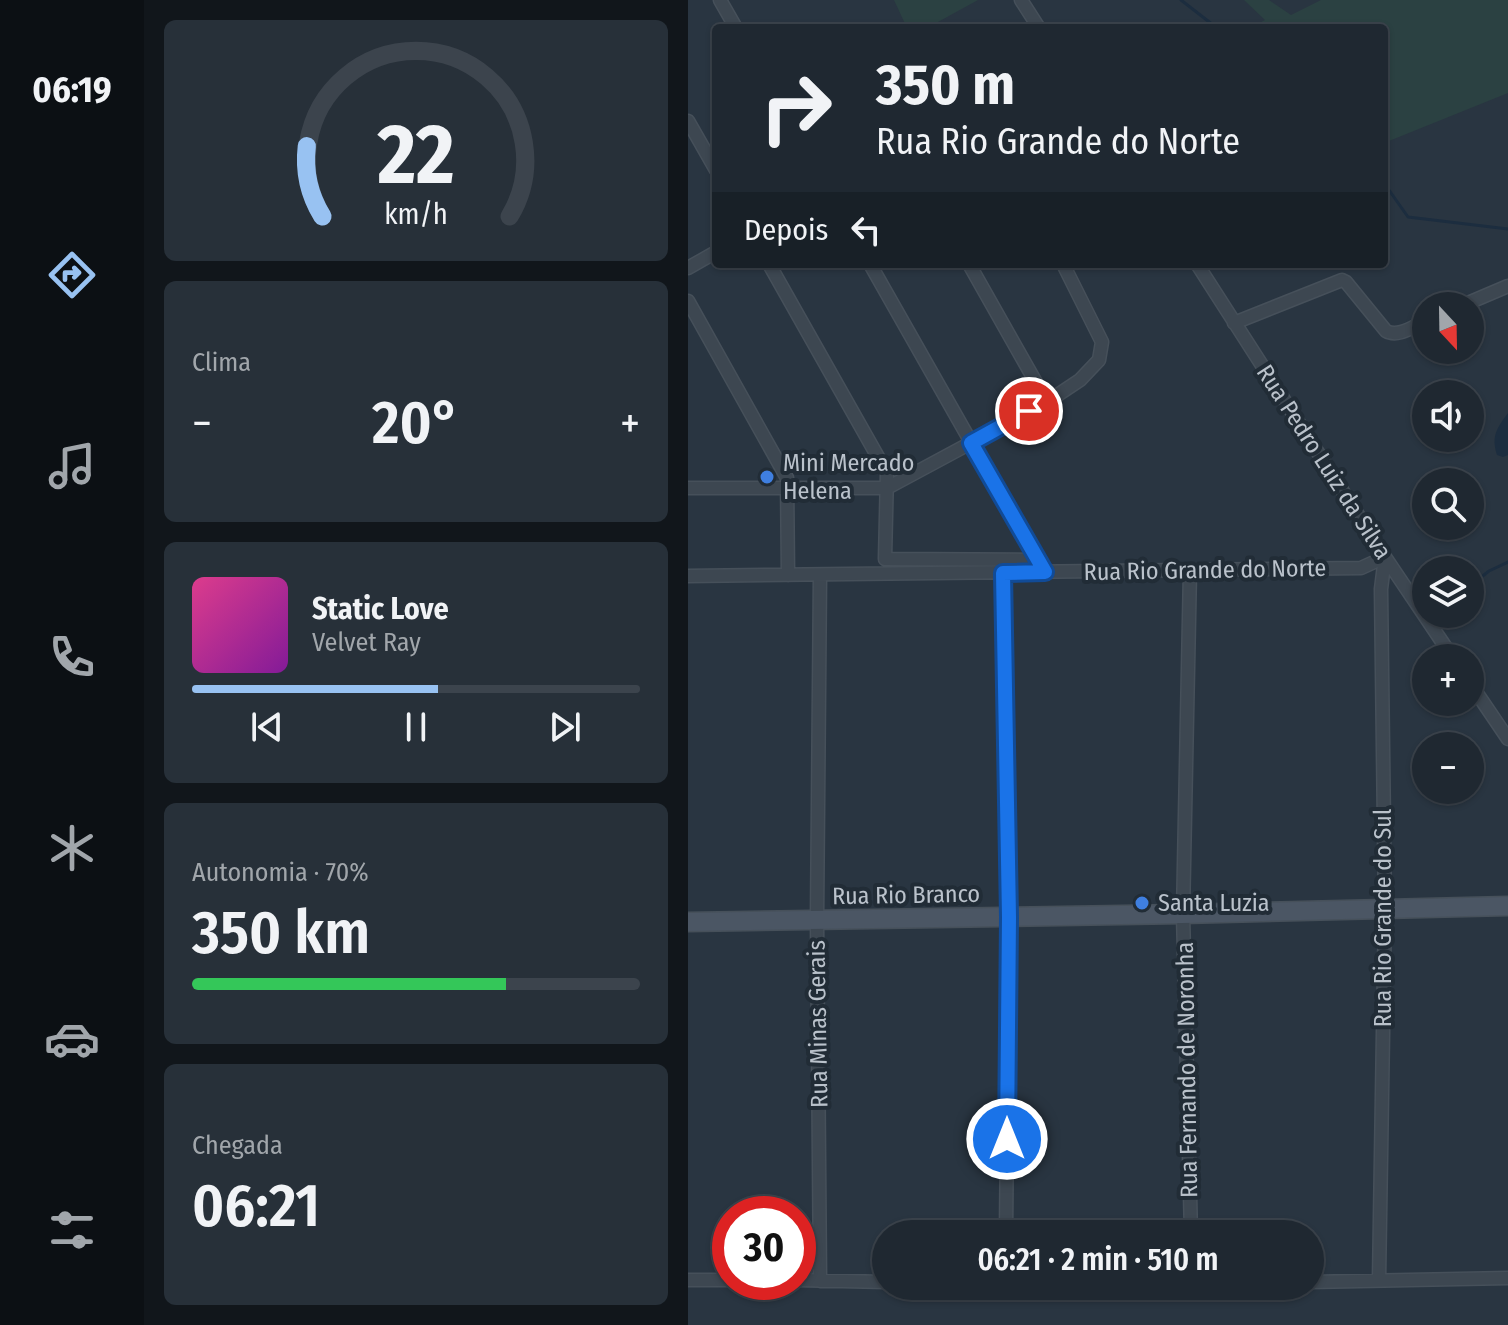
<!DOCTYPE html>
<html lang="pt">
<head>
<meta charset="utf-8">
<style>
	body { margin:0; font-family:"Fira Sans Condensed",sans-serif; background:#273039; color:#f1f3f6; height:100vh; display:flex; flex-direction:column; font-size:30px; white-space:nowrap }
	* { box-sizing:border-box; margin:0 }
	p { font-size:26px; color:#a1a6ab }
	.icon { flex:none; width:44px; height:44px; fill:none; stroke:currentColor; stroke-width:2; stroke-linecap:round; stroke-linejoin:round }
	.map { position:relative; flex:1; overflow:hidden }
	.side { display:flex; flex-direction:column; gap:20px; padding:20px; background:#11161b; width:544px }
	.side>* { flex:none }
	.guide { position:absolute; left:24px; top:24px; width:676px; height:244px; border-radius:8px; box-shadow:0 2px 6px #0004,0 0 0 2px #3c444d; background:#1f2831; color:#f1f3f6; overflow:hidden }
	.needle { width:52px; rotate:158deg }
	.controls { position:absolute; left:724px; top:292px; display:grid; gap:16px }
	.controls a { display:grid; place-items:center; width:72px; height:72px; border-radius:50%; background:#1f2831; box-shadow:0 2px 6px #0004,0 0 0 2px #3c444d; font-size:40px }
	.speed { position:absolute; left:24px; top:1196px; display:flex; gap:16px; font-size:40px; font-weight:700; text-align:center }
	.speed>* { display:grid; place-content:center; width:104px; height:104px; border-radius:50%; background:#1f2831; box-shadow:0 2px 6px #0004,0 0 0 2px #3c444d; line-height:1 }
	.speed .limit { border:12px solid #d22; background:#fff; color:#111 }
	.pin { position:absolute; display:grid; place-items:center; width:68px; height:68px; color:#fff; margin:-34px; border:4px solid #fff; border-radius:50%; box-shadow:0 2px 8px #0007 }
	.me { position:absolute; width:88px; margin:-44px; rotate:0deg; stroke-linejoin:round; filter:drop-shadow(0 0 6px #0008) }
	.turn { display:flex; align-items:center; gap:28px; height:168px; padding:0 32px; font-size:36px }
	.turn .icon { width:104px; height:104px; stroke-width:2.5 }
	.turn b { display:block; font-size:56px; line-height:68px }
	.then { display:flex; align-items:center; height:76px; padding:0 32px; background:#0003; gap:16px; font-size:30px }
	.big { font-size:60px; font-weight:600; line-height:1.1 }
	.side .widget { flex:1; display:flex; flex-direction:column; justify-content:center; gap:12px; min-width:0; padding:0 28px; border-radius:12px; background:#273039 }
	.side .dial { align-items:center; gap:0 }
	.dial svg { height:208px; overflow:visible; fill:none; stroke:#3c444d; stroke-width:7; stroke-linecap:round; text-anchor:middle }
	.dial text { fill:#f1f3f6; stroke:none }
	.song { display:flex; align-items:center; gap:24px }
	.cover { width:96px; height:96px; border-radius:12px; background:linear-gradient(135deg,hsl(330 70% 55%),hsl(290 70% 35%)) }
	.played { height:8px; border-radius:4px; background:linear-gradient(90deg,#98c2f2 55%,#3c444d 55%) }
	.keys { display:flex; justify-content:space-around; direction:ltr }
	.heat { display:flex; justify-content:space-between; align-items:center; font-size:44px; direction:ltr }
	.charge { height:12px; border-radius:6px; background:linear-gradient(90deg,#34c759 70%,#3c444d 0) }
	.trip { position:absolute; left:184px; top:1220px; width:452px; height:80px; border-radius:40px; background:#1f2831; box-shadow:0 2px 6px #0004,0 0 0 2px #3c444d; font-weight:600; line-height:80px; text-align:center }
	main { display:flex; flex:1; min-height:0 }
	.dock { display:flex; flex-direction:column; width:144px; justify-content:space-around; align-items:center; background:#0c1014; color:#a1a6ab }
	.dock .icon { width:56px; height:56px }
	.dock .current { color:#98c2f2 }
	.dock b { font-size:36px; color:#f1f3f6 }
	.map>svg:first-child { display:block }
</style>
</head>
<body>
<main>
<nav class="dock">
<b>06:19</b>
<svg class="icon current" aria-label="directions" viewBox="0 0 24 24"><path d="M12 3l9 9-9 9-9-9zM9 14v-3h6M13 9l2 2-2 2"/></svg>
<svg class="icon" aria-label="music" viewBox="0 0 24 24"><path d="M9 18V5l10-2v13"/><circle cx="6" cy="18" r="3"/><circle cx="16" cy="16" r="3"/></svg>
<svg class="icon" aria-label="phone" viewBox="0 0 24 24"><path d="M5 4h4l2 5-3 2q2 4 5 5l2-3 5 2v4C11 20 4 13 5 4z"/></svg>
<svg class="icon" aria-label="climate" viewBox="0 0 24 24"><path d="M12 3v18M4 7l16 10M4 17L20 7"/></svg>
<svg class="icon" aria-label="car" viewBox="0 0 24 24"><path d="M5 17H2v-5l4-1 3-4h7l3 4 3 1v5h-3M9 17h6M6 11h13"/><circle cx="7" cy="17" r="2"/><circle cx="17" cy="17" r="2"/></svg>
<svg class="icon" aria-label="filters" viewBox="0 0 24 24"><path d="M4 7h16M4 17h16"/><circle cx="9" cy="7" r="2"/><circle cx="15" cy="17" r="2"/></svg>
</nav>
<section class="side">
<div class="widget dial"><svg viewBox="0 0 100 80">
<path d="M14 69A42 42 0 1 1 86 69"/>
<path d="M14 69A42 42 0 0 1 8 42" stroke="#98c2f2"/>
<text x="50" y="56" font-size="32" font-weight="700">22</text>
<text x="50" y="72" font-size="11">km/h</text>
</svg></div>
<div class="widget"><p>Clima</p>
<div class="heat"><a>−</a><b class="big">20°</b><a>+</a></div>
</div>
<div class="widget">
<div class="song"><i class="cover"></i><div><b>Static Love</b><p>Velvet Ray</p></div></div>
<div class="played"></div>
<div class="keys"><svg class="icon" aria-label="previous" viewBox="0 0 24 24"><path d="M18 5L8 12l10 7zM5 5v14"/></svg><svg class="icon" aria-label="pause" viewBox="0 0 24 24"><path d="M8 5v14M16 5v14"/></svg><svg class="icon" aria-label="next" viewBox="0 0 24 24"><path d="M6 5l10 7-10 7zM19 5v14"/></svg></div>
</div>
<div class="widget"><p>Autonomia · 70%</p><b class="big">350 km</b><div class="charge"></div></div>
<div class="widget"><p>Chegada</p><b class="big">06:21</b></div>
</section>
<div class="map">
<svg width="820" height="1325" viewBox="0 0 820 1325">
	<rect width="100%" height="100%" fill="#293541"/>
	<path fill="#2b4142" d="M 206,0 L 290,0 L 239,28 L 219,28 Z
		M 556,0 L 581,0 L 603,15 L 633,0 L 820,0 L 820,93 L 696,143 L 696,28 L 561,28 L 577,20 Z"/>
	<path fill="#1c2d3f" d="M 820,413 L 820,455 L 815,457 L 809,455 C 803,436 809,428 820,413 Z"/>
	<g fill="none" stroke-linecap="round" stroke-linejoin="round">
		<path stroke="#1c2d3f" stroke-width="3" d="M 493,0 L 529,28
			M 696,183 L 720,217 L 820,229
			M 782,586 L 801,571 L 820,562"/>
		<g stroke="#46505a" stroke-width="15">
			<path id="street" d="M 32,0 L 48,28
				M 333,0 L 351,28
				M 0,121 L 28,170
				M 81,264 L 199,473 L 197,559 L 350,560
				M 182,264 L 351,562
				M 281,264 L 359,402
				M 509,264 L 697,557 L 765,658
				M 0,268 L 28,252
				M 0,301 L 99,478 L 100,575
				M 773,306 L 820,286
				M 546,323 L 654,280 L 658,282 L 698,331 C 710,338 726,326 738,321
				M 0,488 L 199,488 L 359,402 L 392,380 L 411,360 L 414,342 L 375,264
				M 502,570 L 495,914 L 503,1234
				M 315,573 L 321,917 L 318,1234
				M 132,575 L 129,920 L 132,1281
				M 0,576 L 673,568 L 697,557
				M 782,683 L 820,739
				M 0,1280 L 42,1280
				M 110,1280 L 198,1282
				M 691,1280 L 697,909 L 693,589 L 697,557
				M 622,1282 L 820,1278
				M 393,1286 L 464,1286"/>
		</g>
		<g stroke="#46505a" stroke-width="21">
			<path id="secondary" d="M 0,922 L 495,914 L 820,906"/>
		</g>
		<use href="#street" stroke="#3d4751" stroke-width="12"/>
		<use href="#secondary" stroke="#4b5664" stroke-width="18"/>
	</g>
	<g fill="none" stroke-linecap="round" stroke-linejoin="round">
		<g stroke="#114b97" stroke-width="20">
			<path id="route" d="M 319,1139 L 321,917 L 315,573 L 357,572 L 283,443 L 341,411"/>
		</g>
		<use href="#route" stroke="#1a73e8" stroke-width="14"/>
	</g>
	<g fill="#3f7fe0" stroke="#212c36" stroke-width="3">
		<circle cx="79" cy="477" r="8"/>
		<circle cx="454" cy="903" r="8"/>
	</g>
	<g text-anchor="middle" stroke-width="8" stroke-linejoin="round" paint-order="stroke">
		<g font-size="24" fill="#bac2cb" stroke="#212c36">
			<text transform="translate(636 462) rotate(57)" y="8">Rua Pedro Luiz da Silva</text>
			<text transform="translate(517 570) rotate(-1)" y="8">Rua Rio Grande do Norte</text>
			<text transform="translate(218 895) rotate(-1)" y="8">Rua Rio Branco</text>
			<text transform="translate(695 918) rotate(-90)" y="8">Rua Rio Grande do Sul</text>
			<text transform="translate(130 1024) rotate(-91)" y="8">Rua Minas Gerais</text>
			<text transform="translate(499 1070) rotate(-91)" y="8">Rua Fernando de Noronha</text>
		</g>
		<g font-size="24" fill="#bac2cb" stroke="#212c36" text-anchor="start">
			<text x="95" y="471">Mini Mercado<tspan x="95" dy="28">Helena</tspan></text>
			<text x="470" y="911">Santa Luzia</text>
		</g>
	</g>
</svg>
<div class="controls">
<a><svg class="needle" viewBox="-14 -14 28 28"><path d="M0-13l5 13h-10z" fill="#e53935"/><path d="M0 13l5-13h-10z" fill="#a1a6ab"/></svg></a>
<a><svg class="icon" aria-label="sound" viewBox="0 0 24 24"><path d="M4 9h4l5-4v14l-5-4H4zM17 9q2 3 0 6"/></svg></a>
<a><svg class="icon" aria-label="search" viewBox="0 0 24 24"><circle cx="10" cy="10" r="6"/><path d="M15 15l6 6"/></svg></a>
<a><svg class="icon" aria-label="layers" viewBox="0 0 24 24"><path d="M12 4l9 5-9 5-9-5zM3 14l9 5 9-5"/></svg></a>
<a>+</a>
<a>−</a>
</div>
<div class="speed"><div class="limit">30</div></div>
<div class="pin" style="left:341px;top:411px;background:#d93025"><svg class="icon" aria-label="arrive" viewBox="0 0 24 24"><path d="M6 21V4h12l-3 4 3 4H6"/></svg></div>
<svg class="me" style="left:319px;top:1139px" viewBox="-20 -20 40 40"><circle r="17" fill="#1a73e8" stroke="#fff" stroke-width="3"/><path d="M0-11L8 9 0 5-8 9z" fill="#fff"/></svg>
<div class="trip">06:21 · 2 min · 510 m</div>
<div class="guide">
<div class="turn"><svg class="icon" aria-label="right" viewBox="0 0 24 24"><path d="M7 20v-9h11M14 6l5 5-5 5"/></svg><div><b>350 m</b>Rua Rio Grande do Norte</div></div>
<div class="then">Depois<svg class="icon" aria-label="left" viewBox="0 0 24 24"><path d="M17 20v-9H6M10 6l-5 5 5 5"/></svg></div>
</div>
</div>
</main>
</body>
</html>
